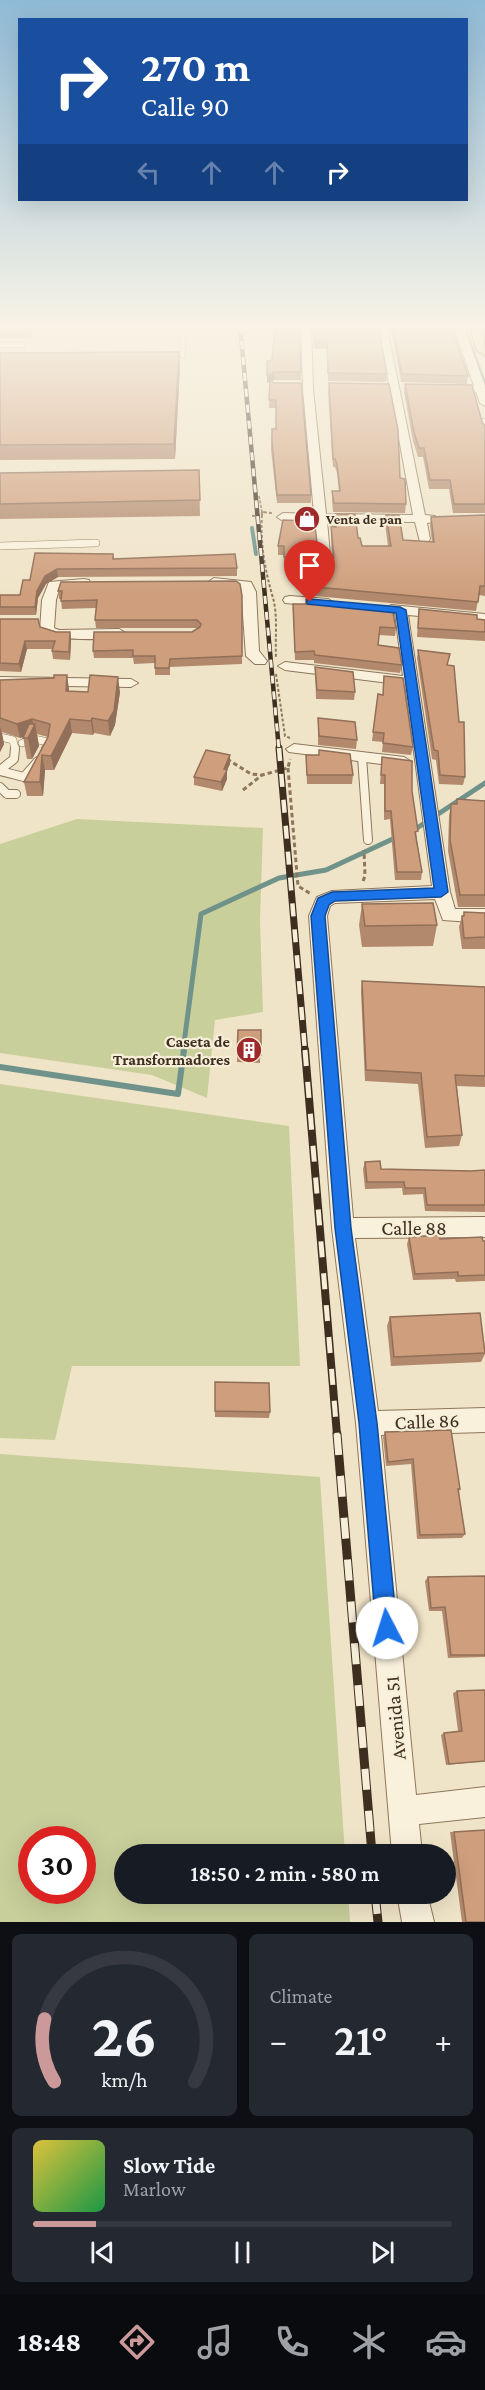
<!DOCTYPE html>
<html lang="en">
<head>
<meta charset="utf-8">
<style>
	body { margin:0; font-family:"Crimson Pro",serif; background:#242831; color:#f1f3f6; height:100vh; display:flex; flex-direction:column; font-size:22px; white-space:nowrap }
	* { box-sizing:border-box; margin:0 }
	p { font-size:20px; color:#9ea1a6 }
	.icon { flex:none; width:33px; height:33px; fill:none; stroke:currentColor; stroke-width:2; stroke-linecap:round; stroke-linejoin:round }
	.map { position:relative; height:1922px; overflow:hidden }
	.details { display:flex; flex-direction:column; gap:12px; padding:12px; background:#0d0f14; flex:1 }
	.details>* { flex:none }
	.banner { position:absolute; left:18px; top:18px; width:450px; height:183px; border-radius:0px; box-shadow:0 6px 24px #0002; background:#1a4fa0; color:#fff; overflow:hidden }
	.speed { position:absolute; left:18px; top:1826px; display:flex; gap:12px; font-size:30px; font-weight:700; text-align:center }
	.speed>* { display:grid; place-content:center; width:78px; height:78px; border-radius:50%; background:#171b24; box-shadow:0 6px 24px #0002; line-height:1 }
	.speed .limit { border:9px solid #d22; background:#fff; color:#111 }
	.pin { position:absolute; display:grid; place-items:center; width:51px; height:51px; color:#fff; margin:-62px -26px; border-radius:50% 50% 50% 0; rotate:-45deg; box-shadow:0 0 6px #0007 }
	.pin .icon { rotate:45deg }
	.me { position:absolute; width:66px; margin:-33px; rotate:355deg; stroke-linejoin:round; filter:drop-shadow(0 0 4px #0008) }
	.turn { display:flex; align-items:center; gap:21px; height:126px; padding:0 24px; font-size:27px }
	.turn .icon { width:78px; height:78px; stroke-width:2.5 }
	.turn b { display:block; font-size:42px; line-height:51px }
	.lanes { display:flex; align-items:center; height:57px; padding:0 24px; background:#0003; justify-content:center; gap:30px; direction:ltr }
	.lanes .off { opacity:.35 }
	.big { font-size:45px; font-weight:600; line-height:1.1 }
	.details .card { flex:1; display:flex; flex-direction:column; justify-content:center; gap:9px; min-width:0; padding:0 21px; border-radius:9px; background:#242831 }
	.details .dial { align-items:center; gap:0 }
	.dial svg { height:156px; overflow:visible; fill:none; stroke:#363941; stroke-width:7; stroke-linecap:round; text-anchor:middle }
	.dial text { fill:#f1f3f6; stroke:none }
	.song { display:flex; align-items:center; gap:18px }
	.cover { width:72px; height:72px; border-radius:9px; background:linear-gradient(135deg,hsl(50 70% 55%),hsl(140 70% 35%)) }
	.played { height:6px; border-radius:3px; background:linear-gradient(90deg,#cc999b 15%,#363941 15%) }
	.keys { display:flex; justify-content:space-around; direction:ltr }
	.heat { display:flex; justify-content:space-between; align-items:center; font-size:33px; direction:ltr }
	.details .tiles { flex:1; display:grid; gap:12px; grid-template-columns:1fr 1fr }
	.card:last-child { grid-column:span 2 }
	.trip { position:absolute; left:114px; top:1844px; width:342px; height:60px; border-radius:30px; background:#171b24; box-shadow:0 6px 24px #0002; font-weight:600; line-height:60px; text-align:center }
	.tabs { display:flex; height:96px; justify-content:space-around; align-items:center; background:#090b0e; color:#9ea1a6 }
	.tabs .icon { width:42px; height:42px }
	.tabs .on { color:#cc999b }
	.tabs b { font-size:27px; color:#f1f3f6 }
	.map>svg:first-child { display:block }
</style>
</head>
<body>
<div class="map">
<svg width="485" height="1922" viewBox="0 0 485 1922">
	<rect width="100%" height="100%" fill="#f0e4c8"/>
	<path fill="#c9cf9b" fill-rule="evenodd" d="M 77,819 L 263,828 L 260,921 L 263,1012 L 215,1020 L 207,1098 L 152,1075 L 0,1053 L 0,844 Z
		M 0,1084 L 289,1126 L 300,1366 L 72,1366 L 55,1440 L 0,1438 Z
		M 0,1454 L 320,1477 L 345,1854 L 124,1854 L 124,1893 L 348,1893 L 350,1922 L 0,1922 ZM 32,1839 L 82,1839 L 82,1890 L 32,1890 Z"/>
	<g fill="none" stroke-linecap="round" stroke-linejoin="round">
		<path stroke="#6f938a" stroke-width="3" d="M 464,325 L 485,384"/>
		<path stroke="#6f938a" stroke-width="4" d="M 252,528 L 256,554"/>
		<path stroke="#6f938a" stroke-width="5" d="M 414,830 L 485,783
			M 183,1051 L 201,914 L 279,878 L 326,870 L 397,837"/>
		<path stroke="#6f938a" stroke-width="6" d="M 0,1067 L 178,1094 L 184,1050"/>
		<g stroke="#8d765c" stroke-width="6">
			<path id="service-far2" d="M 182,325 L 183,356
				M 0,345 L 22,345
				M 485,421 L 483,422 L 485,430"/>
		</g>
		<g stroke="#8d765c" stroke-width="8">
			<path id="service-far1" d="M 0,546 L 96,543
				M 0,737 L 13,740 L 15,750
				M 22,743 L 34,739 L 48,742 L 45,749"/>
		</g>
		<g stroke="#8d765c" stroke-width="10">
			<path id="service" d="M 362,757 L 368,840
				M 0,770 L 14,759 L 15,748
				M 0,771 L 24,777 L 38,761
				M 0,787 L 7,794 L 16,794"/>
		</g>
		<g stroke="#8d765c" stroke-width="2">
			<path id="minor" d="M 301,325 L 311,325 L 313,389 L 326,514 L 413,515 L 379,330 L 387,328 L 425,515 L 435,516 L 437,519 L 435,522 L 427,523 L 430,539 L 428,542 L 420,542 L 415,522 L 327,521 L 331,566 L 325,570 L 319,566 L 315,521 L 283,521 L 277,517 L 283,513 L 314,514 L 303,389 Z
				M 453,325 L 463,325 L 485,386 L 485,406 L 480,403 L 476,392 L 448,391 L 443,388 L 448,385 L 474,386 Z
				M 214,578 L 251,582 L 256,592 L 259,651 L 267,661 L 265,664 L 255,664 L 246,656 L 241,588 L 209,585 L 208,582 Z
				M 84,579 L 89,580 L 90,583 L 89,586 L 59,589 L 56,600 L 54,628 L 59,630 L 119,629 L 126,633 L 124,636 C 107,640 52,642 40,630 L 42,600 L 49,582 Z
				M 290,596 L 328,599 L 335,603 L 328,607 L 285,603 L 283,600 L 285,597 Z
				M 391,605 L 485,614 L 485,622 L 408,615 L 450,892 L 455,909 L 485,909 L 485,923 L 443,920 L 435,899 L 335,903 L 330,906 L 327,916 L 353,1218 L 485,1217 L 485,1237 L 355,1238 L 378,1411 L 485,1408 L 485,1432 L 381,1435 L 416,1795 L 485,1787 L 485,1817 L 419,1824 L 422,1854 L 392,1854 L 356,1423 L 332,1228 L 309,916 L 317,897 L 332,891 L 432,886 L 405,685 L 285,670 L 278,666 L 285,662 L 403,676 L 395,613 L 386,612 L 384,609 Z
				M 0,677 L 131,679 L 138,683 L 131,687 L 0,685 Z
				M 294,744 L 404,757 L 412,762 L 404,767 L 289,752 L 286,749 Z
				M 397,1893 L 427,1893 L 434,1922 L 402,1922 Z"/>
		</g>
		<g stroke="#5b4430" stroke-width="2">
			<path id="primary" d="M 469,325 L 483,325 L 485,356 L 477,351 Z"/>
		</g>
		<path stroke="#8d765c" stroke-width="1.5" stroke-dasharray="3 1.5" stroke-linecap="butt" d="M 259,496 L 262,512
			M 262,512 L 265,512"/>
		<path stroke="#8d765c" stroke-width="2" stroke-dasharray="3 2" stroke-linecap="butt" d="M 262,515 C 260,544 265,570 273,598 C 278,616 275,639 276,658
			M 252,516 L 262,515 L 262,512 L 272,513
			M 276,674 L 285,736 L 290,738"/>
		<path stroke="#8d765c" stroke-width="3" stroke-dasharray="4.5 3" stroke-linecap="butt" d="M 227,759 L 251,774 L 261,775
			M 288,768 L 298,886 L 311,894
			M 243,790 L 262,775 L 288,768 L 290,759
			M 363,881 L 365,876 L 364,850"/>
		<use href="#service-far2" stroke="#faf1dc" stroke-width="5"/>
		<use href="#service-far1" stroke="#faf1dc" stroke-width="7"/>
		<use href="#service" stroke="#faf1dc" stroke-width="8"/>
		<use href="#minor" fill="#faf1dc" fill-rule="evenodd"/>
		<use href="#primary" fill="#f3d9a0" fill-rule="evenodd"/>
		<g stroke="#3d2e20" stroke-width="4.5">
			<path id="rail-far3" d="M 240,325 L 279,750"/>
		</g>
		<g stroke="#3d2e20" stroke-width="7">
			<path id="rail-far2" d="M 279,748 L 305,1051"/>
		</g>
		<g stroke="#3d2e20" stroke-width="8">
			<path id="rail-far1" d="M 305,1050 L 337,1435"/>
		</g>
		<g stroke="#3d2e20" stroke-width="9">
			<path id="rail" d="M 337,1434 L 372,1854
				M 375,1893 L 378,1922"/>
		</g>
		<use href="#rail-far3" stroke="#f7eed8" stroke-width="3" stroke-dasharray="8" stroke-linecap="butt"/>
		<use href="#rail-far2" stroke="#f7eed8" stroke-width="4.5" stroke-dasharray="13" stroke-linecap="butt"/>
		<use href="#rail-far1" stroke="#f7eed8" stroke-width="5" stroke-dasharray="16" stroke-linecap="butt"/>
		<use href="#rail" stroke="#f7eed8" stroke-width="7" stroke-dasharray="21" stroke-linecap="butt"/>
	</g>
	<path fill="#b2896c" d="M 0,325 L 33,325 L 31,338 L 0,338 Z
		M 313,325 L 453,325 L 453,330 L 468,376 L 467,384 L 401,382 L 391,330 L 385,325 L 379,329 L 387,374 L 386,382 L 328,381 L 327,349 L 314,349 L 314,351 Z
		M 0,353 L 180,367 L 175,459 L 0,460 Z
		M 267,361 L 272,361 L 301,372 L 301,380 L 274,380 L 271,381 L 311,495 L 311,503 L 277,503 L 271,450 L 272,429 L 276,429 L 276,408 L 269,408 L 270,382 L 267,383 Z
		M 329,383 L 400,478 L 406,504 L 405,513 L 333,512 L 332,500 L 332,491 L 339,491 L 337,473 L 335,467 L 333,467 L 328,391 Z
		M 405,384 L 482,422 L 485,426 L 485,513 L 453,513 L 449,489 L 429,489 L 423,457 L 418,457 L 413,441 L 404,392 Z
		M 199,470 L 200,516 L 0,519 L 0,473 Z
		M 335,514 L 358,538 L 362,546 L 388,546 L 385,524 L 386,515 L 403,540 L 432,542 L 430,526 L 431,517 L 485,515 L 485,596 L 479,595 L 476,611 L 304,595 L 303,567 L 284,566 L 284,555 L 278,555 L 278,546 L 307,525 L 319,560 L 322,562 L 330,562 L 332,559 L 331,536 L 331,526 L 335,527 Z
		M 35,553 L 113,554 L 114,559 L 237,568 L 237,576 L 58,577 L 46,584 L 38,598 L 36,615 L 0,615 L 0,595 L 20,595 L 30,580 Z
		M 58,591 L 242,596 L 242,664 L 170,667 L 170,675 L 155,675 L 155,663 L 134,664 L 133,658 L 94,658 L 93,651 L 192,632 L 198,628 L 96,628 L 95,620 L 96,608 L 62,609 L 61,599 L 59,599 Z
		M 306,599 L 396,628 L 395,636 L 379,635 L 378,645 L 402,665 L 400,673 L 314,663 L 314,660 L 295,660 L 293,604 L 305,604 Z
		M 419,609 L 485,620 L 485,641 L 417,637 Z
		M 0,619 L 40,627 L 56,632 L 70,632 L 71,640 L 70,660 L 53,659 L 52,651 L 53,649 L 27,649 L 21,672 L 0,671 Z
		M 418,650 L 448,665 L 459,722 L 465,777 L 463,785 L 439,784 L 436,760 L 432,759 L 417,658 Z
		M 315,667 L 355,692 L 354,700 L 316,699 Z
		M 384,676 L 413,747 L 411,755 L 382,752 L 383,742 L 372,741 L 378,694 L 383,695 Z
		M 0,680 L 69,689 L 69,691 L 88,692 L 120,692 L 115,725 L 110,736 L 94,733 L 93,735 L 72,733 L 54,770 L 45,770 L 43,796 L 27,796 L 24,782 L 48,737 L 37,734 L 39,746 L 32,759 L 27,759 L 23,737 L 20,738 L 2,732 L 4,744 L 0,752 Z
		M 318,718 L 357,740 L 356,749 L 318,745 Z
		M 319,750 L 353,775 L 352,784 L 307,784 L 306,755 L 319,755 Z
		M 230,755 L 230,764 L 227,770 L 227,779 L 222,791 L 194,785 L 194,777 Z
		M 382,757 L 412,791 L 417,840 L 422,872 L 421,880 L 395,880 L 390,819 L 384,820 L 384,784 L 380,784 Z
		M 457,799 L 485,801 L 485,907 L 458,907 L 448,851 L 449,816 L 451,804 L 456,804 Z
		M 362,904 L 437,925 L 433,946 L 362,947 L 359,925 Z
		M 464,912 L 485,913 L 485,949 L 462,949 L 459,927 L 462,916 L 463,916 Z
		M 362,981 L 485,987 L 485,1087 L 457,1086 L 462,1135 L 459,1146 L 425,1148 L 418,1084 L 365,1081 L 361,992 Z
		M 238,1030 L 261,1030 L 260,1063 L 237,1062 Z
		M 365,1162 L 381,1169 L 471,1171 L 485,1170 L 485,1212 L 425,1211 L 423,1194 L 403,1195 L 402,1188 L 365,1189 L 363,1169 Z
		M 409,1237 L 485,1241 L 485,1281 L 456,1282 L 455,1279 L 413,1280 L 407,1244 Z
		M 390,1317 L 485,1350 L 485,1354 L 481,1362 L 391,1366 L 387,1326 Z
		M 215,1411 L 270,1412 L 269,1418 L 215,1417 Z
		M 385,1432 L 460,1489 L 459,1492 L 465,1534 L 462,1538 L 417,1539 L 411,1464 L 386,1466 L 383,1437 Z
		M 485,1576 L 485,1657 L 448,1658 L 442,1611 L 429,1611 L 425,1581 L 428,1577 Z
		M 485,1690 L 485,1761 L 446,1765 L 441,1735 L 444,1733 L 458,1731 L 453,1693 L 457,1691 Z
		M 485,1830 L 485,1922 L 462,1922 L 450,1832 Z"/>
	<path fill="#916f58" d="M 29,325 L 33,325 L 31,338 Z
		M 377,325 L 385,325 L 377,330 Z
		M 179,352 L 180,367 L 175,459 L 174,444 Z
		M 274,372 L 274,380 L 267,383 L 267,375 Z
		M 57,569 L 58,577 L 46,584 L 38,598 L 36,615 L 35,607 L 37,591 L 45,576 Z
		M 70,632 L 71,640 L 70,660 L 69,652 Z
		M 25,641 L 27,649 L 21,672 L 19,664 Z
		M 67,675 L 69,689 L 68,705 L 66,691 Z
		M 118,677 L 120,692 L 115,725 L 110,736 L 108,721 Z
		M 92,718 L 94,733 L 93,735 L 91,721 Z
		M 32,719 L 34,726 L 35,724 L 39,746 L 32,759 L 28,738 L 29,735 L 20,738 L 17,724 Z
		M 70,719 L 72,733 L 54,770 L 51,756 Z
		M 0,726 L 4,744 L 0,752 Z
		M 42,755 L 45,770 L 43,796 L 40,782 Z
		M 230,755 L 230,764 L 227,770 L 227,779 L 222,791 L 221,782 L 224,769 Z"/>
	<path fill="#cf9f7d" stroke="#916f58" stroke-width="1.5" d="M 275,325 L 299,325 L 301,372 L 274,372 L 267,375 L 267,361 L 272,361 Z
		M 314,325 L 378,325 L 387,374 L 328,373 L 327,342 L 315,341 L 315,344 Z
		M 392,325 L 453,325 L 452,329 L 468,376 L 402,374 Z
		M 179,352 L 174,444 L 0,445 L 0,353 Z
		M 270,380 L 274,383 L 301,383 L 311,495 L 277,495 L 272,442 L 272,429 L 276,429 L 276,400 L 269,400 Z
		M 329,383 L 389,384 L 398,430 L 400,478 L 405,479 L 406,504 L 334,503 L 332,491 L 340,491 L 337,464 L 335,459 L 333,459 Z
		M 405,384 L 472,385 L 482,422 L 485,426 L 485,504 L 454,504 L 450,480 L 430,480 L 424,448 L 419,448 L 414,432 Z
		M 199,470 L 200,500 L 0,504 L 0,473 Z
		M 335,514 L 355,514 L 358,538 L 360,538 L 362,546 L 391,546 L 386,515 L 399,515 L 403,540 L 434,542 L 431,517 L 485,515 L 485,586 L 480,586 L 478,602 L 305,586 L 304,557 L 284,557 L 284,546 L 278,546 L 283,520 L 308,521 L 307,525 L 315,526 L 319,560 L 322,562 L 330,562 L 334,558 L 331,526 L 336,527 Z
		M 35,553 L 113,554 L 113,559 L 235,554 L 237,568 L 57,569 L 45,576 L 37,591 L 35,607 L 0,607 L 0,595 L 20,595 L 23,580 L 30,580 Z
		M 236,581 L 240,584 L 242,596 L 242,656 L 170,659 L 169,668 L 155,668 L 155,656 L 133,656 L 133,650 L 93,651 L 94,632 L 192,632 L 200,627 L 201,624 L 197,620 L 95,620 L 97,600 L 61,601 L 62,591 L 58,591 L 61,582 Z
		M 306,599 L 392,608 L 396,628 L 380,627 L 378,645 L 399,648 L 402,665 L 315,655 L 314,651 L 295,652 L 293,604 L 306,604 Z
		M 419,609 L 477,615 L 477,619 L 485,620 L 485,632 L 418,628 Z
		M 0,619 L 38,619 L 40,627 L 56,632 L 70,632 L 69,652 L 52,651 L 55,641 L 25,641 L 19,664 L 0,663 Z
		M 418,650 L 450,654 L 447,665 L 454,666 L 459,722 L 464,722 L 465,777 L 440,775 L 438,751 L 434,750 Z
		M 315,667 L 353,672 L 355,692 L 317,690 Z
		M 54,675 L 67,675 L 66,691 L 88,692 L 90,675 L 118,677 L 114,711 L 108,721 L 92,718 L 91,721 L 70,719 L 51,756 L 42,755 L 40,782 L 24,782 L 48,737 L 50,724 L 32,719 L 17,724 L 0,718 L 0,680 L 54,678 Z
		M 384,676 L 403,678 L 413,747 L 383,743 L 384,733 L 373,732 L 378,694 L 383,695 Z
		M 318,718 L 355,722 L 357,740 L 319,736 Z
		M 29,724 L 35,724 L 28,738 L 23,738 Z
		M 206,750 L 230,755 L 224,769 L 227,770 L 221,782 L 194,777 Z
		M 319,750 L 350,754 L 353,775 L 307,775 L 306,755 L 319,755 Z
		M 382,757 L 412,761 L 412,791 L 418,831 L 415,832 L 422,872 L 397,872 L 391,811 L 385,811 L 385,775 L 381,775 Z
		M 457,799 L 485,801 L 485,895 L 460,895 L 450,840 L 451,804 L 457,804 Z
		M 433,903 L 437,925 L 365,926 L 362,904 Z
		M 464,912 L 485,913 L 485,937 L 464,938 L 462,916 L 464,916 Z
		M 362,981 L 485,987 L 485,1076 L 455,1075 L 462,1135 L 427,1137 L 421,1073 L 366,1070 Z
		M 238,1030 L 261,1030 L 261,1055 L 237,1054 Z
		M 380,1161 L 381,1169 L 471,1171 L 485,1170 L 485,1205 L 427,1205 L 425,1188 L 405,1188 L 404,1182 L 367,1182 L 365,1162 Z
		M 440,1235 L 440,1239 L 482,1237 L 483,1241 L 485,1241 L 485,1275 L 458,1276 L 458,1272 L 415,1274 L 409,1237 Z
		M 480,1313 L 485,1353 L 394,1357 L 390,1317 Z
		M 215,1382 L 269,1383 L 270,1412 L 215,1411 Z
		M 451,1430 L 460,1489 L 458,1489 L 465,1534 L 420,1535 L 413,1459 L 388,1462 L 385,1432 Z
		M 485,1576 L 485,1655 L 451,1655 L 445,1607 L 431,1608 L 428,1577 Z
		M 485,1690 L 485,1761 L 449,1764 L 444,1733 L 462,1731 L 457,1691 Z
		M 485,1830 L 485,1922 L 466,1922 L 454,1832 Z"/>
	<linearGradient id="sky" x2="0" y2="1"><stop stop-color="#8fbad6"/><stop offset="0.55" stop-color="#f8f3e6"/><stop offset="1" stop-color="#f8f3e6" stop-opacity="0"/></linearGradient>
	<rect width="485" height="594" fill="url(#sky)"/>
	<path fill="#1a73e8" stroke="#114b97" stroke-width="1.5" d="M 310,599 L 400,607 L 406,610 L 448,892 L 441,897 L 335,901 L 329,905 L 325,916 L 351,1228 L 377,1423 L 397,1628 L 394,1636 L 387,1639 L 379,1636 L 376,1628 L 359,1423 L 335,1228 L 311,916 L 318,898 L 332,892 L 434,888 L 396,613 L 307,604 L 307,600 Z"/>
	<defs>
		<g id="shop-disc" transform="scale(1.35)"><circle r="9.5" fill="#9e2a2b" stroke="#f7eed8"/><path d="M-5-2.5h2.3a2.7 3.5 0 0 1 5.4 0H5L5.5 6h-11ZM-1.5-2.5h3a1.5 2.3 0 0 0-3 0Z" fill="#fff"/></g>
		<g id="building-disc" transform="scale(1.35)"><circle r="9.5" fill="#9e2a2b" stroke="#f7eed8"/><path d="M-4-6H4V6H1V3H-1V6H-4ZM-2.5-4.3h1.7v1.8h-1.7ZM.8-4.3h1.7v1.8H.8ZM-2.5-1h1.7V.8h-1.7ZM.8-1h1.7V.8H.8Z" fill="#fff"/></g>
	</defs>
	<g fill-rule="evenodd">
		<use href="#shop-disc" x="307" y="519"/>
		<use href="#building-disc" x="249" y="1050"/>
	</g>
	<g text-anchor="middle" stroke-width="4.5" stroke-linejoin="round" paint-order="stroke">
		<g font-size="14" font-weight="bold" fill="#3d2e20" stroke="#f7eed8" text-anchor="start">
			<text x="326" y="524">Venta de pan</text>
		</g>
		<g font-size="16" font-weight="bold" fill="#3d2e20" stroke="#f7eed8" text-anchor="end">
			<text x="230" y="1047">Caseta de<tspan x="230" dy="18">Transformadores</tspan></text>
		</g>
		<g font-size="20" fill="#3d2e20" stroke="#f7eed8">
			<text x="414" y="1235">Calle 88</text>
			<text transform="translate(427 1421) rotate(-2)" y="7">Calle 86</text>
			<text transform="translate(395 1718) rotate(-95)" y="7">Avenida 51</text>
		</g>
	</g>
</svg>
<div class="speed"><div class="limit">30</div></div>
<div class="pin" style="left:310px;top:602px;background:#d93025"><svg class="icon" aria-label="arrive" viewBox="0 0 24 24"><path d="M6 21V4h12l-3 4 3 4H6"/></svg></div>
<svg class="me" style="left:387px;top:1628px" viewBox="-20 -20 40 40"><circle r="19" fill="#fff"/><path d="M0-13L10 11 0 6-10 11z" fill="#1a73e8"/></svg>
<div class="trip">18:50 · 2 min · 580 m</div>
<div class="banner">
<div class="turn"><svg class="icon" aria-label="right" viewBox="0 0 24 24"><path d="M7 20v-9h11M14 6l5 5-5 5"/></svg><div><b>270 m</b>Calle 90</div></div>
<div class="lanes"><svg class="icon off" aria-label="left" viewBox="0 0 24 24"><path d="M17 20v-9H6M10 6l-5 5 5 5"/></svg><svg class="icon off" aria-label="ahead" viewBox="0 0 24 24"><path d="M12 20V5M6 11l6-6 6 6"/></svg><svg class="icon off" aria-label="ahead" viewBox="0 0 24 24"><path d="M12 20V5M6 11l6-6 6 6"/></svg><svg class="icon" aria-label="right" viewBox="0 0 24 24"><path d="M7 20v-9h11M14 6l5 5-5 5"/></svg></div>
</div>
</div>
<section class="details">
<div class="tiles">
<div class="card dial"><svg viewBox="0 0 100 80">
<path d="M14 69A42 42 0 1 1 86 69"/>
<path d="M14 69A42 42 0 0 1 9 37" stroke="#cc999b"/>
<text x="50" y="56" font-size="32" font-weight="700">26</text>
<text x="50" y="72" font-size="11">km/h</text>
</svg></div>
<div class="card"><p>Climate</p>
<div class="heat"><a>−</a><b class="big">21°</b><a>+</a></div>
</div>
<div class="card">
<div class="song"><i class="cover"></i><div><b>Slow Tide</b><p>Marlow</p></div></div>
<div class="played"></div>
<div class="keys"><svg class="icon" aria-label="previous" viewBox="0 0 24 24"><path d="M18 5L8 12l10 7zM5 5v14"/></svg><svg class="icon" aria-label="pause" viewBox="0 0 24 24"><path d="M8 5v14M16 5v14"/></svg><svg class="icon" aria-label="next" viewBox="0 0 24 24"><path d="M6 5l10 7-10 7zM19 5v14"/></svg></div>
</div>
</div>
</section>
<nav class="tabs">
<b>18:48</b>
<svg class="icon on" aria-label="directions" viewBox="0 0 24 24"><path d="M12 3l9 9-9 9-9-9zM9 14v-3h6M13 9l2 2-2 2"/></svg>
<svg class="icon" aria-label="music" viewBox="0 0 24 24"><path d="M9 18V5l10-2v13"/><circle cx="6" cy="18" r="3"/><circle cx="16" cy="16" r="3"/></svg>
<svg class="icon" aria-label="phone" viewBox="0 0 24 24"><path d="M5 4h4l2 5-3 2q2 4 5 5l2-3 5 2v4C11 20 4 13 5 4z"/></svg>
<svg class="icon" aria-label="climate" viewBox="0 0 24 24"><path d="M12 3v18M4 7l16 10M4 17L20 7"/></svg>
<svg class="icon" aria-label="car" viewBox="0 0 24 24"><path d="M5 17H2v-5l4-1 3-4h7l3 4 3 1v5h-3M9 17h6M6 11h13"/><circle cx="7" cy="17" r="2"/><circle cx="17" cy="17" r="2"/></svg>
</nav>
</body>
</html>
